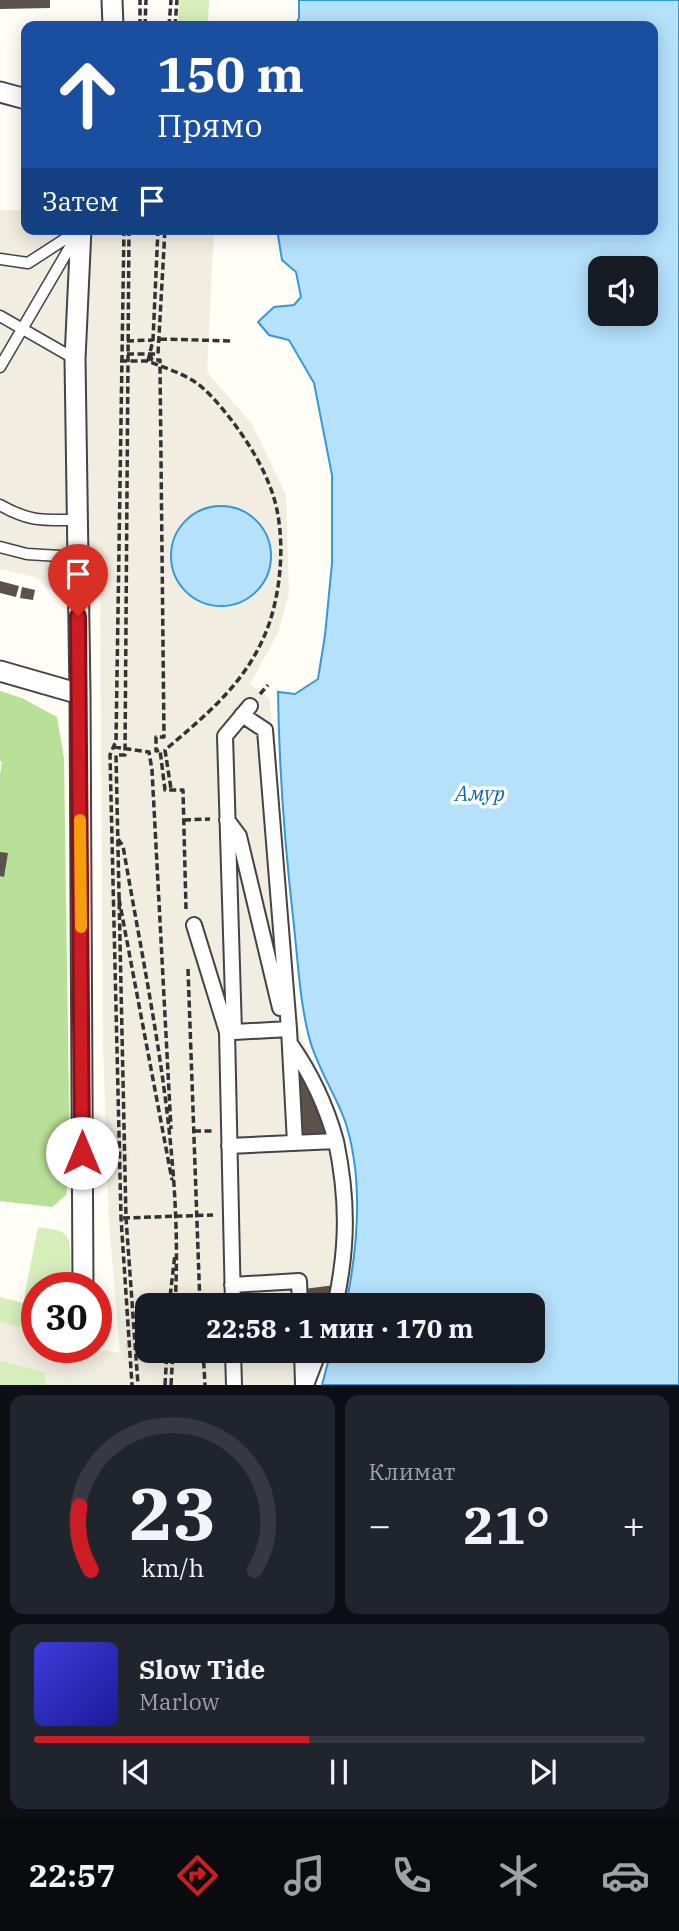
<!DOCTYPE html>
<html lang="ru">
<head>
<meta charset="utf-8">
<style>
	body { margin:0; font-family:"IBM Plex Serif",serif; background:#20242c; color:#f1f3f6; height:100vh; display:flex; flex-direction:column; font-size:26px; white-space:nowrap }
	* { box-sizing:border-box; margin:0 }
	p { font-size:23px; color:#9ea1a6 }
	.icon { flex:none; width:38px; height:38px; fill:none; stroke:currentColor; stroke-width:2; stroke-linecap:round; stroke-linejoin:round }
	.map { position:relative; height:1385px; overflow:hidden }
	.side { display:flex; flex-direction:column; gap:10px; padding:10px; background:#0d0f14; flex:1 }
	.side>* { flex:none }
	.top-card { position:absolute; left:21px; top:21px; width:637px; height:214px; border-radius:14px; box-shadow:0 4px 18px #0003; background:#1a4fa0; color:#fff; overflow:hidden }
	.tools { position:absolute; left:588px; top:256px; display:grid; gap:14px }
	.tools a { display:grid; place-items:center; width:70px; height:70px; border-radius:14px; background:#171b24; box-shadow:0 4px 18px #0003; font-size:35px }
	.speed { position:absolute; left:21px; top:1272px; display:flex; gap:14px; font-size:35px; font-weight:700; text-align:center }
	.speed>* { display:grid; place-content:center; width:91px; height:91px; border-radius:50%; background:#171b24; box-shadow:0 4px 18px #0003; line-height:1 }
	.speed .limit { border:10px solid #d22; background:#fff; color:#111 }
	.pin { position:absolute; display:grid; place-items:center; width:60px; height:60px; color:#fff; margin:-72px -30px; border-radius:50% 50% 50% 0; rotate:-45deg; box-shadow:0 0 7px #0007 }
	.pin .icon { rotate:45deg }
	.me { position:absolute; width:77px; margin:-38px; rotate:0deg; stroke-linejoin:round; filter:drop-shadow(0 0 5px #0008) }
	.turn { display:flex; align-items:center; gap:24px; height:147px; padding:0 21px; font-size:32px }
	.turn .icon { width:91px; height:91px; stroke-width:2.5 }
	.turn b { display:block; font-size:49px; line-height:60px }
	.then { display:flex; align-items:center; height:66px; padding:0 21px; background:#0003; gap:14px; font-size:26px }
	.big { font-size:52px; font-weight:700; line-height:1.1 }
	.side .tile { flex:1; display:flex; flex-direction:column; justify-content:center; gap:10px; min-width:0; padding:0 24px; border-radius:14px; background:#20242c }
	.side .dial { align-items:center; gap:0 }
	.dial svg { height:182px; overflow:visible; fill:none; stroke:#363941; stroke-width:7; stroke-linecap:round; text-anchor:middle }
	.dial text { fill:#f1f3f6; stroke:none }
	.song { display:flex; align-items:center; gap:21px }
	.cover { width:84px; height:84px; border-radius:10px; background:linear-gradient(135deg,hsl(240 70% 55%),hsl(240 70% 35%)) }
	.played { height:7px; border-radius:4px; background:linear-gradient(90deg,#ce1c25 45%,#363941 45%) }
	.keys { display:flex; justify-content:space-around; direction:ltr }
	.heat { display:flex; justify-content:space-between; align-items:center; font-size:38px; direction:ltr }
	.side .tiles { flex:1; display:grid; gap:10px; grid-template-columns:1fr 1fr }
	.tile:last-child { grid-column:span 2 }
	.trip { position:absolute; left:135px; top:1293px; width:410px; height:70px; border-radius:14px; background:#171b24; box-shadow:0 4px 18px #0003; font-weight:700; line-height:70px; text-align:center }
	.tabs { display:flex; height:112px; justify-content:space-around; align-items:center; background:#090b0e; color:#9ea1a6 }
	.tabs .icon { width:49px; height:49px }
	.tabs .on { color:#ce1c25 }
	.tabs b { font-size:32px; color:#f1f3f6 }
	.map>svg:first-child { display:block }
</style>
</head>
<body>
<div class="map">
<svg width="679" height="1385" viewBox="0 0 679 1385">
	<rect width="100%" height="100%" fill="#fffdf5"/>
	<path fill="#d5eeba" d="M 179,0 L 209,0 L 208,26 L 178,26 Z
		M 38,1227 C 47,1229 60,1229 66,1235 C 73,1242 70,1278 70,1288 L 37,1288 L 37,1332 L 0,1322 L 0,1297 L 23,1303 Z
		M 0,1360 L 46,1373 L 45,1385 L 0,1385 Z"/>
	<path fill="#b9e098" d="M 0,691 L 22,698 L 57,717 L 64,758 L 70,1169 L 66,1195 L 52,1207 L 0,1201 L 0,774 L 2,762 L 0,761 Z"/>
	<path fill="#f2ede1" d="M 26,207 L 26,229 L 214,229 L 207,372 L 252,424 L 286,495 L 289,593 L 278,633 L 250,684 L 270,699 L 290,967 L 300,1034 L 333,1109 L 347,1177 L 336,1305 L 147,1306 L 147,1351 L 323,1351 L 313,1385 L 45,1385 L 46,1373 L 0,1360 L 0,1322 L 37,1332 L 37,1348 L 94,1348 L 120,1353 L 109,1223 L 103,1048 L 100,591 L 49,589 L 35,577 L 0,569 L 0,210 L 21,210 Z"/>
	<path fill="#b5e1fb" stroke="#3598d8" stroke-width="2" fill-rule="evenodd" d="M 299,0 L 679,0 L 679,1385 L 322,1385 L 331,1351 L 532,1351 L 532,1306 L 346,1305 C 358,1246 364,1179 345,1121 C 335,1093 316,1066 309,1037 C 300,1002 298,963 294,926 C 285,848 279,771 278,692 L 295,694 L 318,679 L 325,635 L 332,563 L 332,475 L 314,383 L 289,340 L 269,335 L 258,322 L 274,307 L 294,305 L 301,297 L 296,272 L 282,260 L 277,229 L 653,229 L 653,26 L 295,26 L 299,18 ZM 600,268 L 646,268 L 646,313 L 600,313 Z
		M171 556a50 50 0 1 1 100 0a50 50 0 1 1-100 0Z"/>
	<path fill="#5b524c" d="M 0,0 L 50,0 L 50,8 L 0,9 Z
		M 0,581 L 19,586 L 16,597 L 0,593 Z
		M 22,587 L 35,590 L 33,600 L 20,598 Z
		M 0,852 L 8,853 L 4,877 L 0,876 Z
		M 306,1075 L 329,1134 L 301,1135 L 298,1077 Z
		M 335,1285 L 331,1306 L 306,1306 L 304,1289 Z"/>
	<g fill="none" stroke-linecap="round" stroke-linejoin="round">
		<g stroke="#444" stroke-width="13">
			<path id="service" d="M 0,259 L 28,263 L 79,230
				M 0,316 L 75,359
				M 0,367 L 77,235
				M 0,505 C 30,522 42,520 76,520
				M 0,547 L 27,554 L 76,557"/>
		</g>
		<g stroke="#444" stroke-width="18">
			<path id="pedestrian" d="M 242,715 L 265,730 L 289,1029
				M 227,820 L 239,836 L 280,1008
				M 194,925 L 227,1032
				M 234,1032 L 289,1029 L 295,1143
				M 291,1045 C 312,1075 326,1105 336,1141
				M 229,1146 L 336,1141 C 348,1199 348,1247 335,1306
				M 232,1285 L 299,1281 L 300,1306
				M 233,1306 L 227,1032 L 234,1032 L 225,736 L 250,706
				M 233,1351 L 234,1385
				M 302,1351 L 303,1384
				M 306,1385 L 319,1351"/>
		</g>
		<g stroke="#444" stroke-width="23">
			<path id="minor" d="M 112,0 L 113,26
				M 0,92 L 26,99
				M 81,229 L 75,359 L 80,694 L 83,1288
				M 0,671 L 80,694"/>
		</g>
		<path stroke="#333" stroke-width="3.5" stroke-dasharray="7 3.5" stroke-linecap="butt" d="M 140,26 L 140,0
			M 145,26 L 146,0
			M 169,26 L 171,0
			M 175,26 L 177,0
			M 124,229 L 116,741 L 110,755 L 121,1218 L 132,1385
			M 129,229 L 125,755 L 116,755 L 126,1218 L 138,1385
			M 158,229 L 153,340 L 148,361 C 162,367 179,372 192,380 C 207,389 222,408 233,422 C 249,444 263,466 272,492 C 287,534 282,598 263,639 C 242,686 204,717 165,750 L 171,789
			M 160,339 L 232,341
			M 127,341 L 153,340
			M 127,354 L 158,354 L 165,229
			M 150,354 L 152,360 L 160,360 L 160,366 L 164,737 L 156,737 L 156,751 L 160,750 L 165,790 L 183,790 L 186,909
			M 120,361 L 148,361
			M 260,694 L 268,685
			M 114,747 L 149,752 L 152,770 L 171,1129
			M 184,820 L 210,819
			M 118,839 L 123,846 C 149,998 184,1151 175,1306
			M 119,899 L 172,1180
			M 188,969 L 200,1306
			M 194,1131 L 213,1131
			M 123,1218 L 213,1215
			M 200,1299 L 215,1299
			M 169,1306 L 175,1254
			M 203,1351 L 205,1385
			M 165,1385 L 167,1351
			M 171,1385 L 173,1351"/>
		<use href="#service" stroke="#fff" stroke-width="10"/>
		<use href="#pedestrian" stroke="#fff" stroke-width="14"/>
		<use href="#minor" stroke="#fff" stroke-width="19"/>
	</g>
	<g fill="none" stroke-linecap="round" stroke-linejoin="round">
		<g stroke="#861218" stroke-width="18">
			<path id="route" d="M 78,616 L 82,1153"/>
		</g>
		<use href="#route" stroke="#ce1c25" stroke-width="12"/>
		<path stroke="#f59e0b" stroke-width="12" d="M 80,820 L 81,927"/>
	</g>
	<g text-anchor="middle" stroke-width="7" stroke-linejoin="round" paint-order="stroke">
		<g font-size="21" font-style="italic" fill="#0e6aaf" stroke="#fff">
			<text x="480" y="801">Амур</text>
		</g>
	</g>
</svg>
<div class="tools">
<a><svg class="icon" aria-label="sound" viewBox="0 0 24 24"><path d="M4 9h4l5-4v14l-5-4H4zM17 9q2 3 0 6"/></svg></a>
</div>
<div class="speed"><div class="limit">30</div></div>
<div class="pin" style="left:78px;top:616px;background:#d93025"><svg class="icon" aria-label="arrive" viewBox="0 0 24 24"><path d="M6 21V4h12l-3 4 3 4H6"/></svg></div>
<svg class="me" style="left:82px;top:1153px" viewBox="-20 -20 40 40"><circle r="19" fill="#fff"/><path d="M0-13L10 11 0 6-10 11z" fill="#ce1c25"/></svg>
<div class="trip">22:58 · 1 мин · 170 m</div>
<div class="top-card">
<div class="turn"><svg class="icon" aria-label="ahead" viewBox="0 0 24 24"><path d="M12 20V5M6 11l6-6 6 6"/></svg><div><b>150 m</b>Прямо</div></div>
<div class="then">Затем<svg class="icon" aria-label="arrive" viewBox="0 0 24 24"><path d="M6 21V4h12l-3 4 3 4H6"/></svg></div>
</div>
</div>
<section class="side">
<div class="tiles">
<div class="tile dial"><svg viewBox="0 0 100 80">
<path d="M14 69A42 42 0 1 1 86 69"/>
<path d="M14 69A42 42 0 0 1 9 41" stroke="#ce1c25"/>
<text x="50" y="56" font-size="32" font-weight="700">23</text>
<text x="50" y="72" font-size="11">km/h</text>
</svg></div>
<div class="tile"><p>Климат</p>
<div class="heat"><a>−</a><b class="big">21°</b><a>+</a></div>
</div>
<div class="tile">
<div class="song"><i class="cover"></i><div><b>Slow Tide</b><p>Marlow</p></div></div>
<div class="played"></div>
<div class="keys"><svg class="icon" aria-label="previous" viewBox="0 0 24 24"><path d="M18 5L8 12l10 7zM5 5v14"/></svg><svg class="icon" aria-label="pause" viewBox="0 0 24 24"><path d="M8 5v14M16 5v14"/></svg><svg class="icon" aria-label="next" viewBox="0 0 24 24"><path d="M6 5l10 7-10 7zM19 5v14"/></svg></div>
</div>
</div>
</section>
<nav class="tabs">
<b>22:57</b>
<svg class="icon on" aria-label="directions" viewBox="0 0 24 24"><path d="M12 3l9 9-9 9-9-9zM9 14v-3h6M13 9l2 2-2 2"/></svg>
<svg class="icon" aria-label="music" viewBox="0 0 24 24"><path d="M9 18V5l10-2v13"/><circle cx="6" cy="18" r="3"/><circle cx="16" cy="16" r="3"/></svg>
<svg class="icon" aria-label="phone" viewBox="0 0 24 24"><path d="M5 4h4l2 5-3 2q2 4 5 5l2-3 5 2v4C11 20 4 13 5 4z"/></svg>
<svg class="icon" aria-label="climate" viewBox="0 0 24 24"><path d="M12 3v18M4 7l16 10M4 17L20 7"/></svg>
<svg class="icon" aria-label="car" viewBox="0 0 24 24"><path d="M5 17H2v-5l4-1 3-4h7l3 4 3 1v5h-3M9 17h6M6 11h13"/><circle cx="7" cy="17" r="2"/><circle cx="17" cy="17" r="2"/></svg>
</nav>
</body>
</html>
